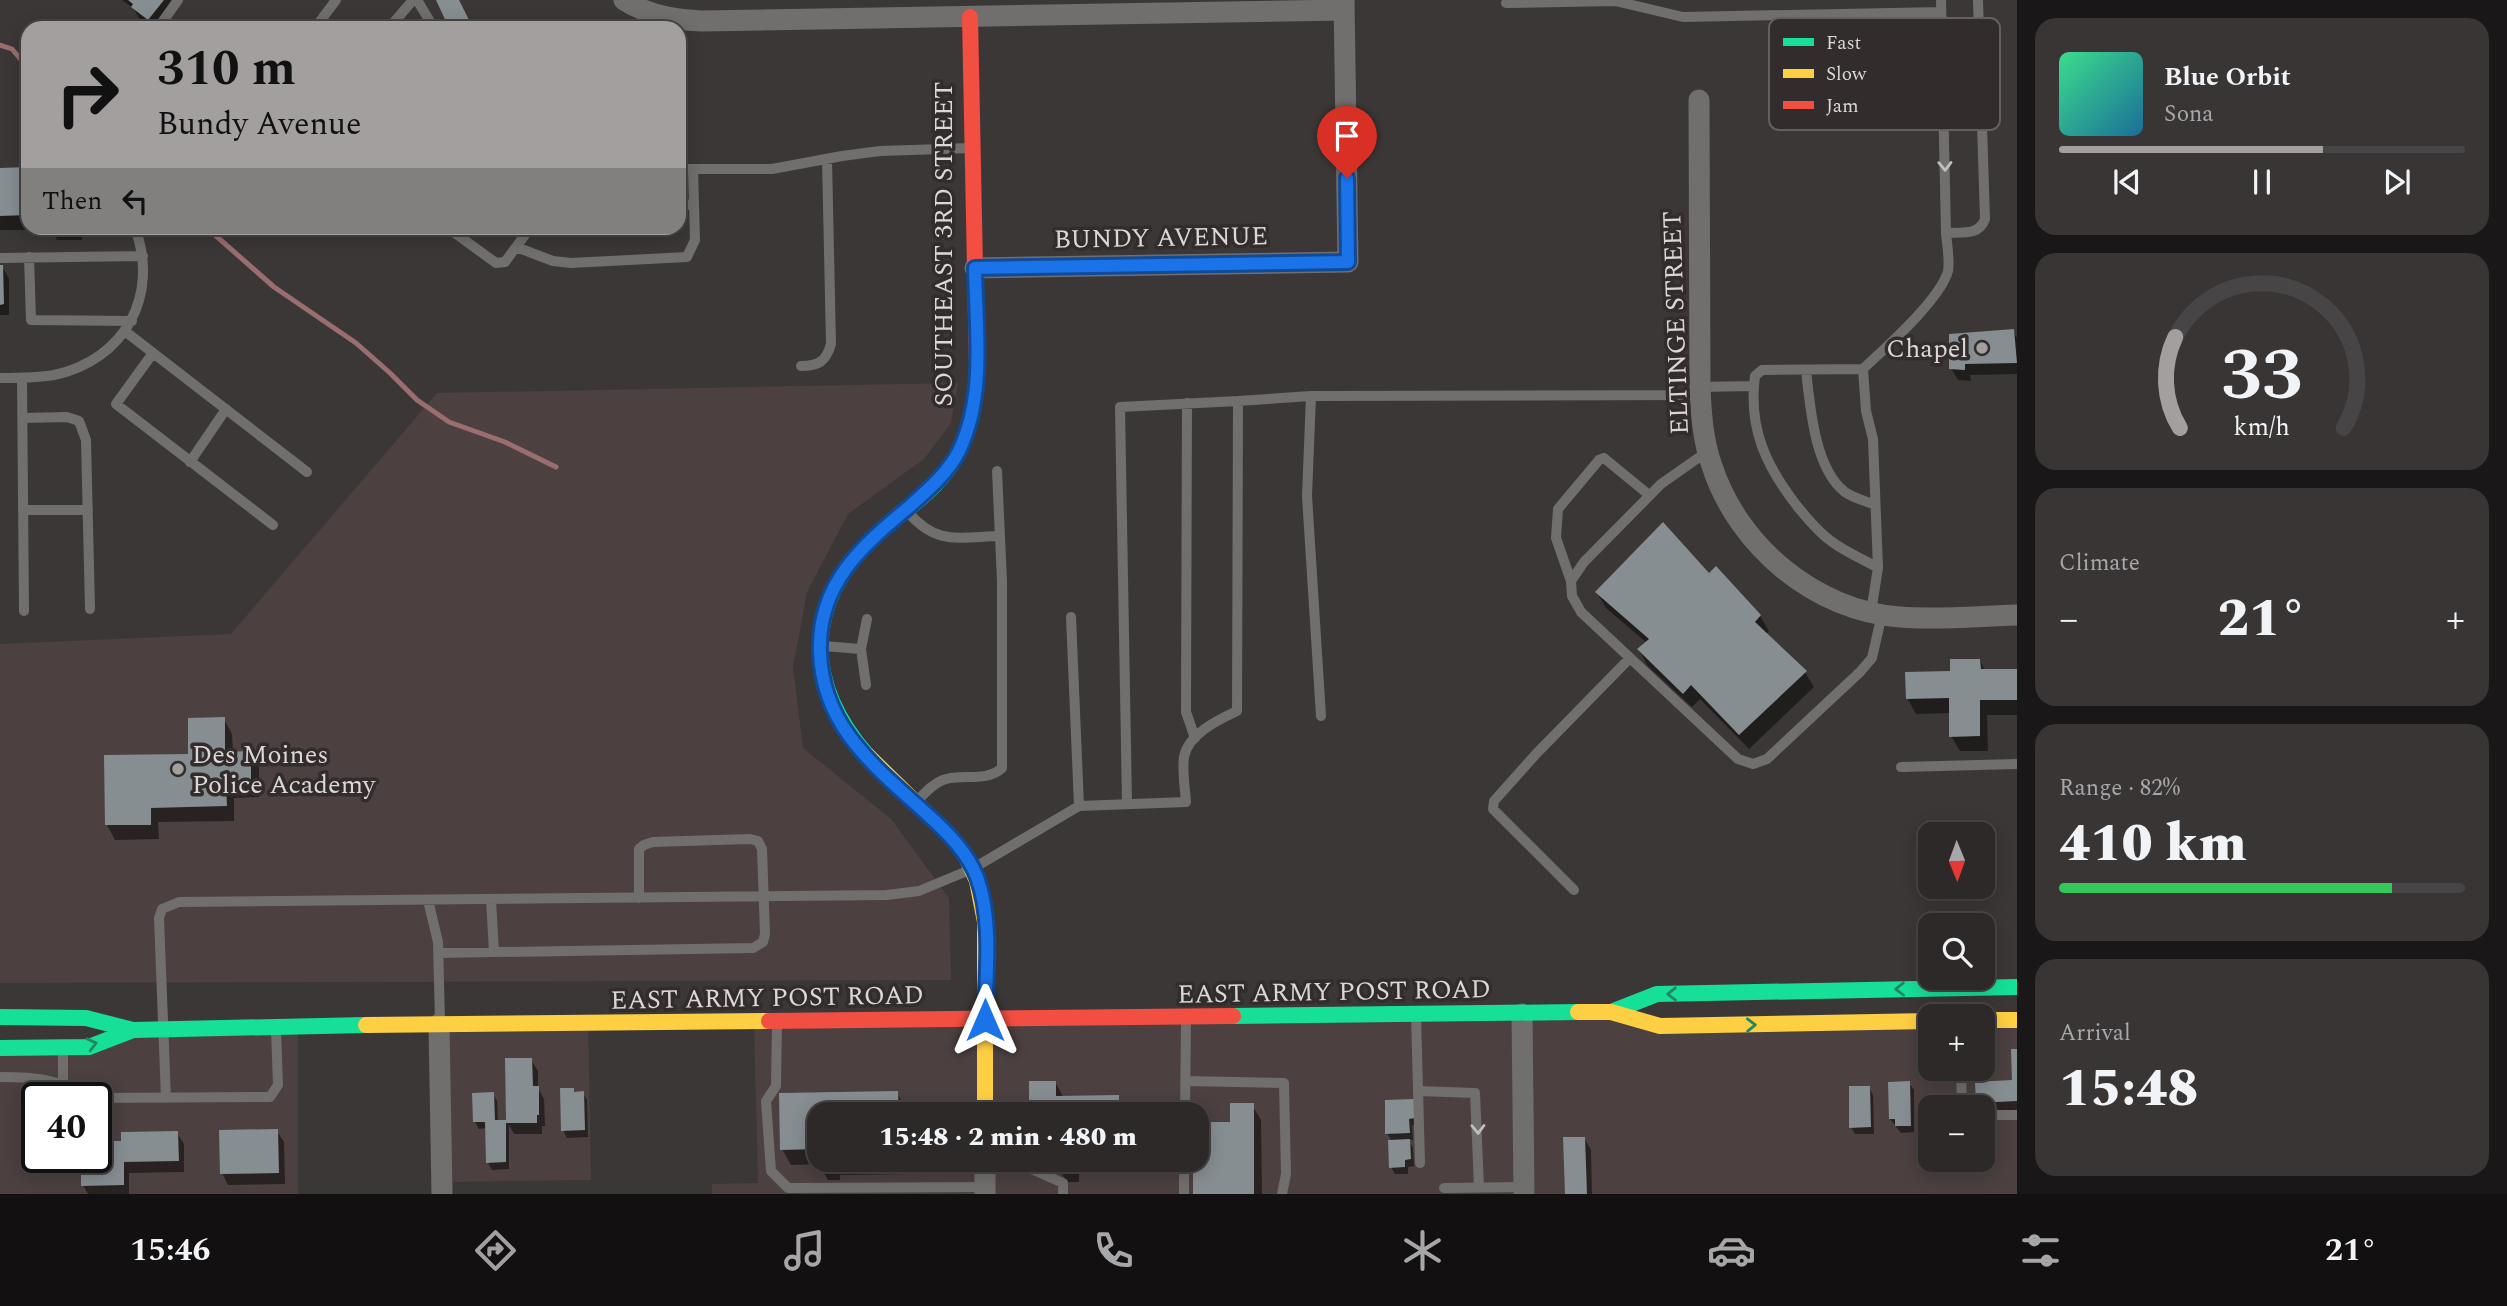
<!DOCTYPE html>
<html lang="en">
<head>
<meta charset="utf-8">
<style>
	body { margin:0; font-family:Spectral,serif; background:#393535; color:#f1f3f6; height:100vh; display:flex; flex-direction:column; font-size:26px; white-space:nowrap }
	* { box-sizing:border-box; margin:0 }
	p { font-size:23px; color:#a7a6a8 }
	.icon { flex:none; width:38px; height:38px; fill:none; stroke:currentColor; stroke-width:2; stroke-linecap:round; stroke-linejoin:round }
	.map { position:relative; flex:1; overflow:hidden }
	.sheet { display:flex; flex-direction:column; gap:18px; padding:18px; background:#191717; width:490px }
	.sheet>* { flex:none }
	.banner { position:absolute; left:21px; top:21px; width:665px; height:214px; border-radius:21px; box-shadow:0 4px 18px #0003,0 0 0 2px #484546; background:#a39f9f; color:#111; overflow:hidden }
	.needle { width:46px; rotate:179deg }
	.controls { position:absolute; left:1918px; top:822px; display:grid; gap:14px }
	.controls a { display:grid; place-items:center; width:77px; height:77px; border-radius:14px; background:#2d2929; box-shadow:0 4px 18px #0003,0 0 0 2px #484546; font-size:35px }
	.speed { position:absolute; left:21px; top:1082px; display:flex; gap:14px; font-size:35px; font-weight:700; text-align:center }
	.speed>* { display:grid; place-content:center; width:91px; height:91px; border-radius:50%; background:#2d2929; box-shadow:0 4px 18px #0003,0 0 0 2px #484546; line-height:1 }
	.speed .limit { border:4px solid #111; border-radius:10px; background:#fff; color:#111 }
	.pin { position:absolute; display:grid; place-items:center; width:60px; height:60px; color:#fff; margin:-72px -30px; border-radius:50% 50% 50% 0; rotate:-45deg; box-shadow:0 0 7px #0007 }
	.pin .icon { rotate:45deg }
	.me { position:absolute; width:77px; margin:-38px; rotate:0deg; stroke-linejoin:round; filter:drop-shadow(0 0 5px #0008) }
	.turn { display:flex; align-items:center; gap:24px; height:147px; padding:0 21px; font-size:32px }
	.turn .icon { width:91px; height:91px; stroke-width:2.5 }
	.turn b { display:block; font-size:49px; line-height:60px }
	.then { display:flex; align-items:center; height:66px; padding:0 21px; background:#0003; gap:14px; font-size:26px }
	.big { font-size:52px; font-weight:800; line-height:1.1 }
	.sheet .card { flex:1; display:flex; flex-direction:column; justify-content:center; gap:10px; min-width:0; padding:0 24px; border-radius:21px; background:#393535 }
	.sheet .dial { align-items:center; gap:0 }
	.dial svg { height:182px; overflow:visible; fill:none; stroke:#484546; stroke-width:7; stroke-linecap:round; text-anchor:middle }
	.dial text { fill:#f1f3f6; stroke:none }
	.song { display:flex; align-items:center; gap:21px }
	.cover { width:84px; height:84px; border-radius:10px; background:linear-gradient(135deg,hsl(150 70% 55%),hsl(200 70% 35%)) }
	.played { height:7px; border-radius:4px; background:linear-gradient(90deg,#a39f9f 65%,#484546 65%) }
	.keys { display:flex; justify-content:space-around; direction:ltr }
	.heat { display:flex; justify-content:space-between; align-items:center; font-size:38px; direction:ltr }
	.charge { height:10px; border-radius:5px; background:linear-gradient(90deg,#34c759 82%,#484546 0) }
	.trip { position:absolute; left:807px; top:1102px; width:402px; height:70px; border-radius:21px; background:#2d2929; box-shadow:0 4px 18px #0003,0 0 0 2px #484546; font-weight:800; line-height:70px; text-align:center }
	.tab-bar { display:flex; height:112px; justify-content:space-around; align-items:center; background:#121010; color:#a7a6a8 }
	.tab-bar .icon { width:49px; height:49px }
	.tab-bar .active { color:#a39f9f }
	.tab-bar b { font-size:32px; color:#f1f3f6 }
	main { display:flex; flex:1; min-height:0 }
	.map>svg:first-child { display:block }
</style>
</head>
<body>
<main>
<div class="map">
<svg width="2017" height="1194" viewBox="0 0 2017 1194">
	<rect width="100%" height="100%" fill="#3c3737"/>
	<path fill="#4c4040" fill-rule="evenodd" d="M 958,383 L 951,423 L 924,459 L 848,514 L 807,592 L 793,667 L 803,748 L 891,819 L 949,898 L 951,980 L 0,983 L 0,644 L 231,634 L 437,393 Z
		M 1930,1018 L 1930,1069 L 1983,1069 L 1983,1018 L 2017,1018 L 2017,1194 L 712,1194 L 712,1184 L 758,1183 L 754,1020 ZM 1930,1108 L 1983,1108 L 1983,1160 L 1930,1160 ZM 819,1115 L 1197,1115 L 1197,1160 L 819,1160 Z
		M 588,1023 L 591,1180 L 442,1182 L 439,1024 Z
		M 298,1027 L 298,1194 L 0,1194 L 0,1043 ZM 37,1097 L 96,1097 L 96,1157 L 37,1157 Z"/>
	<path fill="#0007" d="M 122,0 L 171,0 L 174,5 L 156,28 L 153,28 L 139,18 L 134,9 Z
		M 437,0 L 458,0 L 472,28 L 451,28 Z
		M 0,169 L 28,169 L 28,228 L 82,228 L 82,240 L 57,240 L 51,230 L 0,230 Z
		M 0,267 L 2,267 L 9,278 L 9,315 L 0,315 Z
		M 2013,331 L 2017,338 L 2017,374 L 1970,375 L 1971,381 L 1958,380 L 1951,368 Z
		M 1709,576 L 1760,616 L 1769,631 L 1766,634 L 1805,672 L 1814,687 L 1749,749 L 1700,699 L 1692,707 L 1647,665 L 1639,650 L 1647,643 L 1606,608 L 1597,593 Z
		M 1980,660 L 1985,671 L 2017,670 L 2017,715 L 1987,715 L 1988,751 L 1960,751 L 1951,736 L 1951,713 L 1916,714 L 1907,698 Z
		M 224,719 L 232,734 L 233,753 L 250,753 L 259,768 L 259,797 L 234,798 L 234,821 L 158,822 L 159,839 L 115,840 L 107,825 L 190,756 Z
		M 2017,1051 L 2017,1112 L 1983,1111 L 1983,1108 L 1977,1102 L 2014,1082 Z
		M 531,1060 L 538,1071 L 538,1088 L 544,1099 L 545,1126 L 542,1126 L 542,1134 L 514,1134 L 509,1125 L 509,1169 L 492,1170 L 488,1163 L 487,1128 L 479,1129 L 475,1122 L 493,1094 L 497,1101 L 498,1122 L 508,1122 Z
		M 1055,1082 L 1064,1098 L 1118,1097 L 1126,1115 L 1031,1115 Z
		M 1909,1083 L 1914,1090 L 1914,1132 L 1901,1133 L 1890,1119 Z
		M 1869,1087 L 1873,1095 L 1874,1134 L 1855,1134 L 1851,1127 Z
		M 573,1090 L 575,1093 L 583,1093 L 587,1100 L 588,1137 L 567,1138 L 563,1130 Z
		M 897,1093 L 906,1108 L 906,1115 L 819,1115 L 819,1160 L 907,1160 L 907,1174 L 840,1175 L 840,1180 L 828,1180 L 819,1164 L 791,1165 L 782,1149 L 781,1095 Z
		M 1413,1101 L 1418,1125 L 1412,1125 L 1413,1140 L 1408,1140 L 1413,1148 L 1414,1166 L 1408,1167 L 1408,1174 L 1395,1174 L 1391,1167 L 1392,1142 L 1387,1133 Z
		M 1252,1105 L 1261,1120 L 1262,1194 L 1195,1194 L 1197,1123 L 1232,1123 Z
		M 277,1131 L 284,1142 L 285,1184 L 228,1185 L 222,1173 Z
		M 177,1133 L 184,1144 L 184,1172 L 129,1173 L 129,1194 L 88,1194 L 83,1185 L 83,1157 L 96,1157 L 122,1142 Z
		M 1584,1138 L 1591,1150 L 1592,1194 L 1566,1194 Z
		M 1032,1160 L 1127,1160 L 1127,1166 L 1079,1167 L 1079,1182 L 1067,1182 L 1057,1166 L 1040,1166 Z"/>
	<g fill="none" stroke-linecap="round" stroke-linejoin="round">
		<path stroke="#9a6d6f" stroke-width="5" d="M 0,45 L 12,49 L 28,68
			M 207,228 L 274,287 L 356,343 L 390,373 L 417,400 L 449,422 L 505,442 L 556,467"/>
	</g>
	<path fill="#868e92" d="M 128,0 L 164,0 L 148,20 L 131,7 L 133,4 Z
		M 436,0 L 459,0 L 470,22 L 459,28 L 449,28 Z
		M 28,167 L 28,215 L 0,216 L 0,168 Z
		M 0,265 L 3,265 L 4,304 L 0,305 Z
		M 2014,329 L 2017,363 L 1965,364 L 1965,370 L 1949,369 L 1949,334 Z
		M 1663,522 L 1709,573 L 1716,566 L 1761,615 L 1755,622 L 1807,671 L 1739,735 L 1691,685 L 1683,694 L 1637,649 L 1649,639 L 1595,592 Z
		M 1950,659 L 1980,659 L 1981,669 L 2017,669 L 2017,700 L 1980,700 L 1980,736 L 1949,737 L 1949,698 L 1906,699 L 1905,672 L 1950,671 Z
		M 225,717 L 225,752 L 251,751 L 251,783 L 226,783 L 227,806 L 151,808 L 151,825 L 105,825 L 104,755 L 188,754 L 188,718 Z
		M 2011,1049 L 2017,1049 L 2017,1101 L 1976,1103 L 1975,1082 L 2012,1080 Z
		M 505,1058 L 532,1058 L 533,1086 L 539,1086 L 539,1115 L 537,1115 L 537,1123 L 506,1123 L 506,1162 L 486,1163 L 485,1122 L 473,1122 L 472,1093 L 494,1092 L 495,1120 L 506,1120 Z
		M 1029,1081 L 1056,1081 L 1056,1096 L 1119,1095 L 1119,1115 L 1029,1115 Z
		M 1910,1081 L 1911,1126 L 1895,1126 L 1895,1119 L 1889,1119 L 1888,1082 Z
		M 1849,1086 L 1870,1086 L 1871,1127 L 1849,1128 Z
		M 560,1088 L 574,1088 L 574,1092 L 584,1091 L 585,1130 L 561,1131 Z
		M 898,1091 L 899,1115 L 819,1115 L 819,1149 L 780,1150 L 779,1093 Z
		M 1414,1099 L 1415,1118 L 1409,1119 L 1410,1133 L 1385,1134 L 1385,1100 Z
		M 1230,1103 L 1254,1103 L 1254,1194 L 1193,1194 L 1193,1160 L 1197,1160 L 1197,1122 L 1230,1122 Z
		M 278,1129 L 279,1173 L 220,1174 L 219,1130 Z
		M 178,1131 L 179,1161 L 124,1162 L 124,1185 L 81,1186 L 81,1157 L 96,1157 L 96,1141 L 121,1141 L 121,1132 Z
		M 1563,1137 L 1585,1137 L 1587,1194 L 1565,1194 Z
		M 1410,1139 L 1411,1159 L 1405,1160 L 1405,1167 L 1389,1168 L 1388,1140 Z"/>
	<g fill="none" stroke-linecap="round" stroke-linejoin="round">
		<path stroke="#716e6e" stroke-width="10" d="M 417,0 L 434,28
			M 1941,0 L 1946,233 C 1962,232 1979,236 1985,219 L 1978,0
			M 1506,3 L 1615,1 L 1683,17 L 1941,12
			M 158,28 L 178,0
			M 315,28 L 336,0
			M 389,28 L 413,0
			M 1942,67 L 1981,67
			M 679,169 L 772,169 L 842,156 L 880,151 L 972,148
			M 679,205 L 694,204
			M 448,228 L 496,263 L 505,262 L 530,228
			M 516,247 L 553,261 L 571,263 L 687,257 L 695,240 L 693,169
			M 29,257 L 31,320 L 132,321
			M 0,258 L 143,256
			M 126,332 L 307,472
			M 153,353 L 116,404 L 273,525
			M 801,366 C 818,366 826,362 831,344 L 827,159
			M 1863,369 L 1866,411 L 1873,439 L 1878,568 C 1863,559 1845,552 1831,541 C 1818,532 1807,518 1797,506 C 1766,466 1748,428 1755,376 L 1762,370 L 1863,369 C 1885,348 1940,300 1948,271 C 1950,260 1947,245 1946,233
			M 1806,370 C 1810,405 1814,468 1845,492 C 1853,498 1866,501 1875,505
			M 0,378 C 18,378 36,378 54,375 C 125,360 160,295 135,228
			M 22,378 L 24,611
			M 1700,387 L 1754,386
			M 1311,396 L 1307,496 L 1321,716
			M 1187,403 L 1186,712 L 1195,738
			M 23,418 L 67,417 L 79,421 L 86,440 L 90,609
			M 1708,451 L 1661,484 L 1584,562 L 1571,581 L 1572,596 L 1581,612 L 1738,759 L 1753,764 L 1767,759 L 1860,672 L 1872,658 L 1882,614
			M 190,462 L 226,409
			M 23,510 L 88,510
			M 907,511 C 936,546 959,537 1000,536
			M 1571,581 L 1556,538 L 1558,509 L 1599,460 L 1604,458 L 1649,495
			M 1871,612 L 1878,568
			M 1071,617 L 1079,806
			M 823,646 L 861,649 L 866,685
			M 861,649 L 867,619
			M 1901,767 L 2017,764
			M 917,801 C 925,793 932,784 943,780 C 961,773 986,783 1002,768 L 1002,581 L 997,471
			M 1127,804 L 1120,407 L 1238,401
			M 1574,890 L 1493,809 L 1494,801 L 1536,754 L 1630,658
			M 428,900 L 438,942 L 440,1022
			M 491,900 L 494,952
			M 439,953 L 753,948 L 763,942 L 765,934 L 762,849 L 758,841 L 750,839 L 653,842 L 644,845 L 639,849 L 639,898
			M 1416,1015 L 1420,1163
			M 777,1024 L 776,1086 L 766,1101 L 771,1171 L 788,1188 L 985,1187
			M 63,1048 L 63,1084
			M 1961,1069 L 1962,1108
			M 0,1077 C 38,1077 55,1079 88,1097
			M 1186,1081 L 1284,1083 L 1286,1174 L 1282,1194
			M 1418,1091 L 1475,1093 L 1479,1187
			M 96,1098 L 270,1097 L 278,1085 L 276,1030
			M 166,1098 L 159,918 L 162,909 L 179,902 L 887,895 L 919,891 L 972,869 L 1079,806 L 1186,802 C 1185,788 1182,771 1184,757 C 1188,734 1218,720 1237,711 L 1238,401 L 1311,396 L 1701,395
			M 1185,1115 L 1186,1018
			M 1983,1115 L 2017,1115
			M 1184,1160 L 1184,1194
			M 985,1165 L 1022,1165 L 1063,1183 L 1063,1194
			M 1444,1188 L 1524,1187"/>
		<path stroke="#716e6e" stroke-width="21" d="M 624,0 C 647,15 674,20 701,21 L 1344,10
			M 1699,100 L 1700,387 C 1701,414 1703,441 1712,466 C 1738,546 1815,611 1900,617 C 1938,620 1979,616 2017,615
			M 975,268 L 1348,262 L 1344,0
			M 1522,1014 L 1524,1194
			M 439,1024 L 442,1194
			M 985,1160 L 985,1194"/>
		<path stroke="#16e098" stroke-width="16" d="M 867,755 C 805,684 803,605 873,538 C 899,514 932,494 951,465 C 969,437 977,401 977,368
			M 1611,1012 L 1657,994 L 2017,987
			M 1233,1016 L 1578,1012
			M 0,1017 L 86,1018 L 133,1030 L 366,1025
			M 0,1048 L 89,1047 L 133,1030"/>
		<path stroke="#ffcf43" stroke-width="16" d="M 867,755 L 952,838 L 966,857 L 977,881 L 985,922 L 985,1115
			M 1578,1012 L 1611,1012 L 1660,1026 L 1930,1021
			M 1983,1020 L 2017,1020
			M 366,1025 L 769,1021"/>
		<path stroke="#f24e42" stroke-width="16" d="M 970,17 L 977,368
			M 769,1021 L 1233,1016"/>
	</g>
	<defs><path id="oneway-chevron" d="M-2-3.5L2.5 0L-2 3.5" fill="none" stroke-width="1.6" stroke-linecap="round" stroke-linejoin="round" transform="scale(1.75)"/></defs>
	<g stroke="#c0bdbd">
		<use href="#oneway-chevron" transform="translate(1945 166) rotate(89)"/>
		<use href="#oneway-chevron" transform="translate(1478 1129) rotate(89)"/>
	</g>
	<g stroke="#248662">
		<use href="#oneway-chevron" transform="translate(1900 989) rotate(179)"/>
		<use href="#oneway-chevron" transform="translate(1672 994) rotate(179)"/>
		<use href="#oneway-chevron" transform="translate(1751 1025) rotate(-1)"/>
		<use href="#oneway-chevron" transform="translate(92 1044) rotate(-14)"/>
	</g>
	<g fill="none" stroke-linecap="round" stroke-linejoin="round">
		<g stroke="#114b97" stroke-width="18">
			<path id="route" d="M 985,1020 C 986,974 993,921 977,877 C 967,852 948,833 928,815 C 877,768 823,729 820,653 C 817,584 862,546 910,506 C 928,490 948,473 959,451 C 986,395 976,329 975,268 L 1348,262 L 1347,178"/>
		</g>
		<use href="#route" stroke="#1a73e8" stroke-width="12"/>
	</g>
	<g fill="#a39f9f" stroke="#322c2c" stroke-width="2.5">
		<circle cx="1982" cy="348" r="7"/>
		<circle cx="178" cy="769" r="7"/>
	</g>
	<g text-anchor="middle" stroke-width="7" stroke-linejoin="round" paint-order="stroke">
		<g font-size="26" fill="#dbd7d7" stroke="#322c2c">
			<text transform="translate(1161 237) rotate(-1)" y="9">BUNDY AVENUE</text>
			<text transform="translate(943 244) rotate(-90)" y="9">SOUTHEAST 3RD STREET</text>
			<text transform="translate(1675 323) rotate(-92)" y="9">ELTINGE STREET</text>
			<text transform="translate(1334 991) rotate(-1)" y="9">EAST ARMY POST ROAD</text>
			<text transform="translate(767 997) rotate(-1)" y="9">EAST ARMY POST ROAD</text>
		</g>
		<g font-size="26" fill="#dbd7d7" stroke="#322c2c" text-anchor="end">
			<text x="1968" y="357">Chapel</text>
			<text x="192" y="763" text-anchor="start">Des Moines<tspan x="192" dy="30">Police Academy</tspan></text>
		</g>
	</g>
	<rect x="1769" y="18" width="231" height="112" rx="10" fill="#322c2c" stroke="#655f5f" stroke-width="2"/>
	<rect x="1783" y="38" width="31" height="8" fill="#16e098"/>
	<rect x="1783" y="69" width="31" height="9" fill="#ffcf43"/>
	<rect x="1783" y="101" width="31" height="8" fill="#f24e42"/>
	<g font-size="19" fill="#dbd7d7">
		<text x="1826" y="49">Fast</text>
		<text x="1826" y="80">Slow</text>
		<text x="1826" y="112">Jam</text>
	</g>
</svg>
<div class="controls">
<a><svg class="needle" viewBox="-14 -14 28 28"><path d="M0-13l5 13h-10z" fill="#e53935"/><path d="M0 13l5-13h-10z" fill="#a7a6a8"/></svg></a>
<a><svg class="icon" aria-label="search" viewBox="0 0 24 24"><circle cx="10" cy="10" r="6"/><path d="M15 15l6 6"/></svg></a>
<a>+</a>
<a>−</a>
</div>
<div class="speed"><div class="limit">40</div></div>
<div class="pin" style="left:1347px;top:178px;background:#d93025"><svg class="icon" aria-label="arrive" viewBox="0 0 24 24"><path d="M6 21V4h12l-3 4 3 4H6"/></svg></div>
<svg class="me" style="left:985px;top:1020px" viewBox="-20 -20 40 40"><path d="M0-17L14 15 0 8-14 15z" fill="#1a73e8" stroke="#fff" stroke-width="4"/></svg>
<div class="trip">15:48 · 2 min · 480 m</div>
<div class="banner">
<div class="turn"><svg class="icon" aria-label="right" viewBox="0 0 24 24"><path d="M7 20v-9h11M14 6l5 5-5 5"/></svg><div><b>310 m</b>Bundy Avenue</div></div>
<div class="then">Then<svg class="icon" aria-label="left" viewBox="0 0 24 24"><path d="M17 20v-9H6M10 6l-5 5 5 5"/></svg></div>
</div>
</div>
<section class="sheet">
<div class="card">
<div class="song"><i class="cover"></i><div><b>Blue Orbit</b><p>Sona</p></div></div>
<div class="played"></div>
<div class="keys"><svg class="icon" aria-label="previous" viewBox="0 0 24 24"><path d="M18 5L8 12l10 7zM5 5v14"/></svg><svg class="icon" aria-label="pause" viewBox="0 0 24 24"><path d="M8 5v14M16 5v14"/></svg><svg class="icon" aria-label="next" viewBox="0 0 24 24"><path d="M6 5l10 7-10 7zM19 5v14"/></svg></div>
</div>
<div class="card dial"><svg viewBox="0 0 100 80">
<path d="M14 69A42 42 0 1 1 86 69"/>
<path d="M14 69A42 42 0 0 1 12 29" stroke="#a39f9f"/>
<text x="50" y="56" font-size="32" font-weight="700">33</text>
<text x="50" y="72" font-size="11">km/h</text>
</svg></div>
<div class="card"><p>Climate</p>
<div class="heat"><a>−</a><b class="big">21°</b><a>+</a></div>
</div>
<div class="card"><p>Range · 82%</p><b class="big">410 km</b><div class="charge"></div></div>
<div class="card"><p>Arrival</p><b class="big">15:48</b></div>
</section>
</main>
<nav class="tab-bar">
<b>15:46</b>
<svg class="icon active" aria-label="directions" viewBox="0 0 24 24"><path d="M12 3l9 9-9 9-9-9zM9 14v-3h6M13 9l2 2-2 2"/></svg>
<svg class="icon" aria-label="music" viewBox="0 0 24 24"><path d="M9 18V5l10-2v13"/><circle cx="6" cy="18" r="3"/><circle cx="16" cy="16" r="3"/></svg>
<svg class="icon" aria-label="phone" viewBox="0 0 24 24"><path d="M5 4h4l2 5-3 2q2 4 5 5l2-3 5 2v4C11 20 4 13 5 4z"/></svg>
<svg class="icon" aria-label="climate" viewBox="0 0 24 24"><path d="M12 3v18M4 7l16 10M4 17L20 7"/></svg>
<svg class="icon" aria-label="car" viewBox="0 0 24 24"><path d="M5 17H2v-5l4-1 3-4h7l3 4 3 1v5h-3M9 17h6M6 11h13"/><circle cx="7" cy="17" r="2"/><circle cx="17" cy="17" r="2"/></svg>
<svg class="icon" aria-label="filters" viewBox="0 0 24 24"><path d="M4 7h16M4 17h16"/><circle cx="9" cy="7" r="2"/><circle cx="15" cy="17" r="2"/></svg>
<b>21°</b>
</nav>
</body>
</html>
